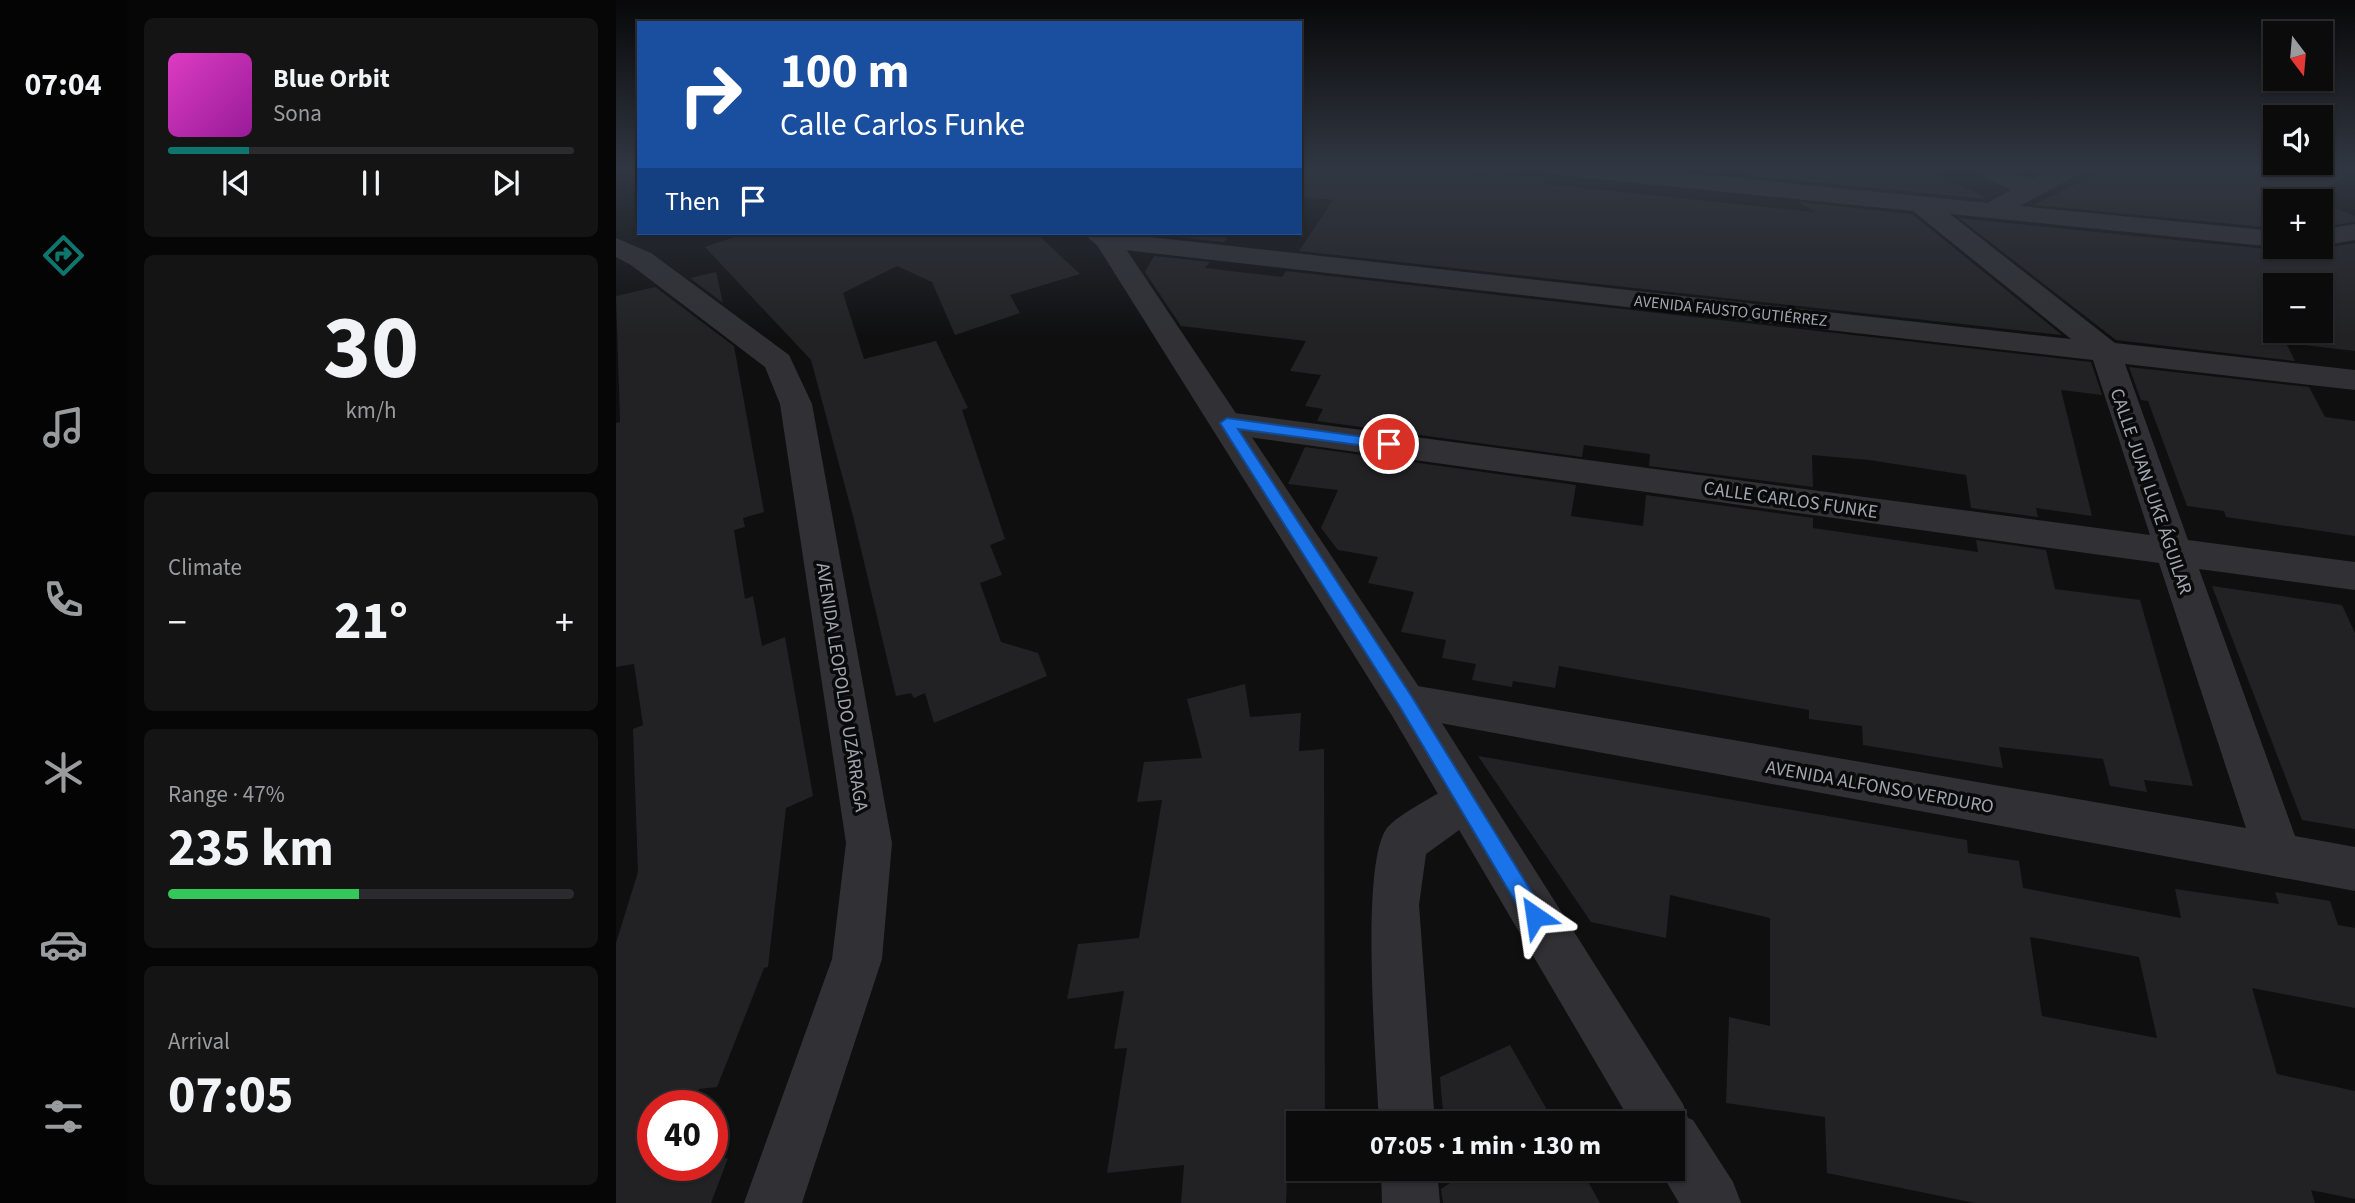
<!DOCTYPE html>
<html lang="en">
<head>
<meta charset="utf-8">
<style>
	body { margin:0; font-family:"Source Sans 3",sans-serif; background:#141415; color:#f1f3f6; height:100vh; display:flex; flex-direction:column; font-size:26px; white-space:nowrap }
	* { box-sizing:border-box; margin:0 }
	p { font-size:23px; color:#9a9b9d }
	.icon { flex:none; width:38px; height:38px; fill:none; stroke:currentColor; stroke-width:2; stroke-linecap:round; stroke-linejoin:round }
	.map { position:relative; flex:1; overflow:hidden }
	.details { display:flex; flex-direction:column; gap:18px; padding:18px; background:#060607; width:490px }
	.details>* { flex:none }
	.top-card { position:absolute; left:21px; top:21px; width:665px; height:214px; border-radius:0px; box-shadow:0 2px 5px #0004,0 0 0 2px #2b2b2d; background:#1a4fa0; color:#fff; overflow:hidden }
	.needle { width:46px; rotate:164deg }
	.fabs { position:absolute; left:1647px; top:21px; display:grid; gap:14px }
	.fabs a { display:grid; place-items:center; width:70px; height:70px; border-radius:0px; background:#0b0b0c; box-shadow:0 2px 5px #0004,0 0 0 2px #2b2b2d; font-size:35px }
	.speed { position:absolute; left:21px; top:1090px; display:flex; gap:14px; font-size:35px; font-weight:700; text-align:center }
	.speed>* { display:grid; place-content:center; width:91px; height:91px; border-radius:50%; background:#0b0b0c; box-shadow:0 2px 5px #0004,0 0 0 2px #2b2b2d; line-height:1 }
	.speed .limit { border:10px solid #d22; background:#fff; color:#111 }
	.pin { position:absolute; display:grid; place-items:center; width:60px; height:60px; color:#fff; margin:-30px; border:4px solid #fff; border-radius:50%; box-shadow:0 2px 7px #0007 }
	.me { position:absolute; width:77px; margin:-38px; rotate:328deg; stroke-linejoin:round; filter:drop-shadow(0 0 5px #0008) }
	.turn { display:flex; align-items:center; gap:24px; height:147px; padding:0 28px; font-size:32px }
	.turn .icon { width:91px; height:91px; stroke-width:2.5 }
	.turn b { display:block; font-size:49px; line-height:60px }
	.then { display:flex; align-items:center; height:66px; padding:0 28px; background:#0003; gap:14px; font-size:26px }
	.big { font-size:52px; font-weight:700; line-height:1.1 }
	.details .widget { flex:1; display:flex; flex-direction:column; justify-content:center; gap:10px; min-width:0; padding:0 24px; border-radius:10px; background:#141415 }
	.details .dial { align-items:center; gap:0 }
	.dial b { font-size:91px; line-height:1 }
	.song { display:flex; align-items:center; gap:21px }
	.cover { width:84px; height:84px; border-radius:10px; background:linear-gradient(135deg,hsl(310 70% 55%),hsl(300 70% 35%)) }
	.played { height:7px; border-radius:4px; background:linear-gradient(90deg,#0f766e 20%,#2b2b2d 20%) }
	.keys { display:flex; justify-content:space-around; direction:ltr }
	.heat { display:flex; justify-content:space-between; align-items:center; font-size:38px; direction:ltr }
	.charge { height:10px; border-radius:5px; background:linear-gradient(90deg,#34c759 47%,#2b2b2d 0) }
	.trip { position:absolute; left:670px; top:1111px; width:399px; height:70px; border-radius:0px; background:#0b0b0c; box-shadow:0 2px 5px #0004,0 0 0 2px #2b2b2d; font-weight:700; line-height:70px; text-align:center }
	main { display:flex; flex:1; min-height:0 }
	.tabs { display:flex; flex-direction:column; width:126px; justify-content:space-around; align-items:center; background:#040405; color:#9a9b9d }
	.tabs .icon { width:49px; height:49px }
	.tabs .active { color:#0f766e }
	.tabs b { font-size:32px; color:#f1f3f6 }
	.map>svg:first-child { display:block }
</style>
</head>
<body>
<main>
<nav class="tabs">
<b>07:04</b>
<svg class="icon active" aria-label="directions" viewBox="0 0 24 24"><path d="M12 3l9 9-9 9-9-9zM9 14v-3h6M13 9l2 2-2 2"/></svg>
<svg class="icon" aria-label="music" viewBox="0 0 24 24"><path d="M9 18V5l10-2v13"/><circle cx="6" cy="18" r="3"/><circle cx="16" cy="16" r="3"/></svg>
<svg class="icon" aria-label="phone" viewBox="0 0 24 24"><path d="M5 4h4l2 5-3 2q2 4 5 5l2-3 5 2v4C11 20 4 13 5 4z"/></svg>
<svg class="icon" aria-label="climate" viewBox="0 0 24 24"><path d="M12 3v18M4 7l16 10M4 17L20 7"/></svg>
<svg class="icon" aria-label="car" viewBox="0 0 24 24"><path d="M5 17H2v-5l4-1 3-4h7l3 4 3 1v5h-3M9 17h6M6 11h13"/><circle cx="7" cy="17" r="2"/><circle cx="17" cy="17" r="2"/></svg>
<svg class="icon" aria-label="filters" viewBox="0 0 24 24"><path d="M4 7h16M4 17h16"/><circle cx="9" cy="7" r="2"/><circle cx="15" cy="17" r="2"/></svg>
</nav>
<section class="details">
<div class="widget">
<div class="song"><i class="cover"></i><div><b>Blue Orbit</b><p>Sona</p></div></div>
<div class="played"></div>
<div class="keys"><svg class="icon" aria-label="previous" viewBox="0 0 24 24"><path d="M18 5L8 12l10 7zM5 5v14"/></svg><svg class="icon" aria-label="pause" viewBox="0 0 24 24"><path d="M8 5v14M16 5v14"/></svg><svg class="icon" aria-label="next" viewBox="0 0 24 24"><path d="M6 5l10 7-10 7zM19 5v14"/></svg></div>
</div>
<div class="widget dial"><b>30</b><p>km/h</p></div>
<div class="widget"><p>Climate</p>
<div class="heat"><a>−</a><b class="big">21°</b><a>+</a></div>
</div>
<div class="widget"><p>Range · 47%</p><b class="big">235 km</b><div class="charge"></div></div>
<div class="widget"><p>Arrival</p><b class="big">07:05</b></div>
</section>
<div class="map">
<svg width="1739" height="1203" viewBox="0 0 1739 1203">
	<rect width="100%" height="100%" fill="#0f0f10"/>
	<path fill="#222224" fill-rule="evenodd" d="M 684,168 L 799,168 L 873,175 L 874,172 L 930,178 L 928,184 L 1199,212 L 1183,202 L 1296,214 L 1446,335 L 683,251 L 717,200 L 684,197 Z
		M 1125,168 L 1307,168 L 1372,199 L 1140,177 Z
		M 1494,168 L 1739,168 L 1739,172 L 1709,188 L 1716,191 L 1700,200 L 1703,201 L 1659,201 L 1659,228 L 1417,205 Z
		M 1704,202 L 1739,216 L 1739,222 L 1704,227 Z
		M 1343,218 L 1659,250 L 1662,247 L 1704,249 L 1739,243 L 1739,351 L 1670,343 L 1679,361 L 1500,340 ZM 1659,285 L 1704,285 L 1704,331 L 1659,331 Z
		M 131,233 L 420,233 L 464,274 L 394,295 L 404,313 L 339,335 L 316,282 L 281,266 L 227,293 L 248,359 L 320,341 L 352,408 L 346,410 L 389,539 L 374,545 L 386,575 L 364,583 L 385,642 L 422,653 L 431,676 L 318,723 L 309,693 L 298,698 L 295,693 L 280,696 L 237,516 L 195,360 L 89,247 Z
		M 551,233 L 614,233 L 608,242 L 549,236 Z
		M 538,256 L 594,262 L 589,268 L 666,277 L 670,271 L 1475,362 L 1486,395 L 1445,390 L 1476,516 L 1420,508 L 1422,517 L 1355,508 L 1350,475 L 1253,460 L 1196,455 L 1197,487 L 1033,466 L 1034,454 L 968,445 L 966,457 L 701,421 L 707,409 L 689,406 L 705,375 L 674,371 L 690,341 L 565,326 L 529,272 Z
		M 100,272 L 107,303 L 74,278 Z
		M 39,287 L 118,346 L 148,512 L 127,518 L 129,527 L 118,530 L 129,599 L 137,596 L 146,646 L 169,637 L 197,796 L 170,808 L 152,967 L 148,968 L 101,1087 L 83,1089 L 76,1106 L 37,1106 L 37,1166 L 96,1166 L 96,1160 L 112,1158 L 95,1203 L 0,1203 L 0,943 L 22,872 L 17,729 L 27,725 L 18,664 L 0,667 L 0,423 L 4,422 L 0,296 Z
		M 1513,367 L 1693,387 L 1709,417 L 1739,421 L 1739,536 L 1610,517 L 1608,511 L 1571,506 L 1532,401 L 1525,400 Z
		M 689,447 L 960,485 L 955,516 L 1027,526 L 1030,495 L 1197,518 L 1197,528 L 1362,552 L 1360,540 L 1430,550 L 1439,589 L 1524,600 L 1577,786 L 1528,780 L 1531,792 L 1494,786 L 1487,759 L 1383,747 L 1387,768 L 1247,745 L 1246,726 L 1193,719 L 1193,710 L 943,666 L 939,688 L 897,681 L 896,687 L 856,680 L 860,664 L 826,658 L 830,640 L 785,632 L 798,592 L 752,583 L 762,557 L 722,550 L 705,528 L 722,490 L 672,484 Z
		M 1596,586 L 1726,605 L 1739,633 L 1739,829 L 1686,820 Z
		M 629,684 L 634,717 L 685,713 L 683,751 L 708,749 L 709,1124 L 682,1124 L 682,1154 L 672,1155 L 670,1203 L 565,1203 L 568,1165 L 491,1173 L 511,1048 L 498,1049 L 508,991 L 451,999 L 462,944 L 523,938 L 546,800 L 521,802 L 528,762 L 586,758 L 571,699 Z
		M 862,756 L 1351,840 L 1352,853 L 1403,861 L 1407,888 L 1565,918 L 1559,889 L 1663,904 L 1659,892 L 1714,901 L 1722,925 L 1739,928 L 1739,1008 L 1636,988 L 1661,1074 L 1739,1091 L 1739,1199 L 1695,1190 L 1699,1203 L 1359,1203 L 1211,1173 L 1209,1117 L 1110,1103 L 1113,1017 L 1154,1026 L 1154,918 L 1054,895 L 1050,938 L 975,922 ZM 1414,937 L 1523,957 L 1541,1038 L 1426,1016 Z
		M 894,1045 L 939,1124 L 828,1124 L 824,1077 Z
		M 855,1169 L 965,1169 L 984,1203 L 827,1203 L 825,1189 Z"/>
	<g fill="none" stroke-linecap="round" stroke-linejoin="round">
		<path fill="#313135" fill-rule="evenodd" d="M 931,168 L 1022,168 L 1371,203 L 1395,190 L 1361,173 L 1358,168 L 1390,168 L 1414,180 L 1437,168 L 1468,168 L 1465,173 L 1404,206 L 1659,231 L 1659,247 L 1334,214 L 1499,343 L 1739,370 L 1739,390 L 1509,364 L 1572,540 L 1739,562 L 1739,590 L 1583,569 L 1679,836 L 1739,847 L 1739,891 L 775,714 L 769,702 L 775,690 L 790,684 L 1630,828 L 1543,563 L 611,434 L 599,431 L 595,423 L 599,415 L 611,412 L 1534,535 L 1477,360 L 491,248 L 482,246 L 478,240 L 482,234 L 498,233 L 1455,339 L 1297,211 L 943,175 L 934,173 Z
			M 1739,224 L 1739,240 L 1704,246 L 1704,230 Z
			M 0,238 L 35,253 L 173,355 L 196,404 L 276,843 L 266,959 L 186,1203 L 128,1203 L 216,959 L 230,843 L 164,404 L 149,367 L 15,265 L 0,257 Z
			M 848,781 L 864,787 L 870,801 L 864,815 L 810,854 L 803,905 L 819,1124 L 763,1124 C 761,1069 743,865 771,828 C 781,815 832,787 848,781 Z
			M 765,1169 L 821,1169 L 824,1203 L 766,1203 Z"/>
		<path fill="#313135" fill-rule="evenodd" d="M 466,233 L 498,233 L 504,240 L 805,690 L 1067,1104 L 1072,1118 L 1077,1120 L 1117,1182 L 1125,1203 L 1063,1203 L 1043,1169 L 1057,1169 L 1057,1124 L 1016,1124 L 775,714 L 481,245 Z"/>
	</g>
	<linearGradient id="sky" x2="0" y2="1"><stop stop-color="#080809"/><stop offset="0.5" stop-color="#313742"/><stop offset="1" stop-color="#313742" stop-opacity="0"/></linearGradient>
	<rect width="1739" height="337" fill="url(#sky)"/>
	<path fill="#1a73e8" stroke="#114b97" stroke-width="2" d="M 611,418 L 778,441 L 778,448 L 773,449 L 622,429 L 796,697 L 926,909 L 929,916 L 926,923 L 919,926 L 912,923 L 784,707 L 604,423 Z"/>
	<g text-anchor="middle" stroke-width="7" stroke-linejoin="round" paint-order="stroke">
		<g font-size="16" fill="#a2a6b0" stroke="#0a0a0b">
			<text transform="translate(1115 310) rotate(6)" y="6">AVENIDA FAUSTO GUTIÉRREZ</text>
		</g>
		<g font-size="19" fill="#a2a6b0" stroke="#0a0a0b">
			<text transform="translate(1536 491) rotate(71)" y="7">CALLE JUAN LUKE ÁGUILAR</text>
			<text transform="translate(1175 499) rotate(8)" y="7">CALLE CARLOS FUNKE</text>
			<text transform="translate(227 687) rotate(81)" y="7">AVENIDA LEOPOLDO UZÁRRAGA</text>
			<text transform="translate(1264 786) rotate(10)" y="7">AVENIDA ALFONSO VERDURO</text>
		</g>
	</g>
</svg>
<div class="fabs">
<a><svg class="needle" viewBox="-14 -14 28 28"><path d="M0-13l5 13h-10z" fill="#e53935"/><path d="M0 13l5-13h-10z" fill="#9a9b9d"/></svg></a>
<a><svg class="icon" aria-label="sound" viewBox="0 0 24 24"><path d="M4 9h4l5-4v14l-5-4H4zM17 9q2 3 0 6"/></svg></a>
<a>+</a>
<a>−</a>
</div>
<div class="speed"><div class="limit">40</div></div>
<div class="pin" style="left:773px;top:444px;background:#d93025"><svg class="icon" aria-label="arrive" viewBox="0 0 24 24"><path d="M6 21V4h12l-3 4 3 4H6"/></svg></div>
<svg class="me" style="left:919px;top:916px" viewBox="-20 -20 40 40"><path d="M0-17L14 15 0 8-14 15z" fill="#1a73e8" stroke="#fff" stroke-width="4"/></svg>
<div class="trip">07:05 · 1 min · 130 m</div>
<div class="top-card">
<div class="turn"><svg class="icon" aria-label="right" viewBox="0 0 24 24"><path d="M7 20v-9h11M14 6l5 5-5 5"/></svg><div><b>100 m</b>Calle Carlos Funke</div></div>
<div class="then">Then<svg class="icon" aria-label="arrive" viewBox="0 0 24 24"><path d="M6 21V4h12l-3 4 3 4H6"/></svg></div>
</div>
</div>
</main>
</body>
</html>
